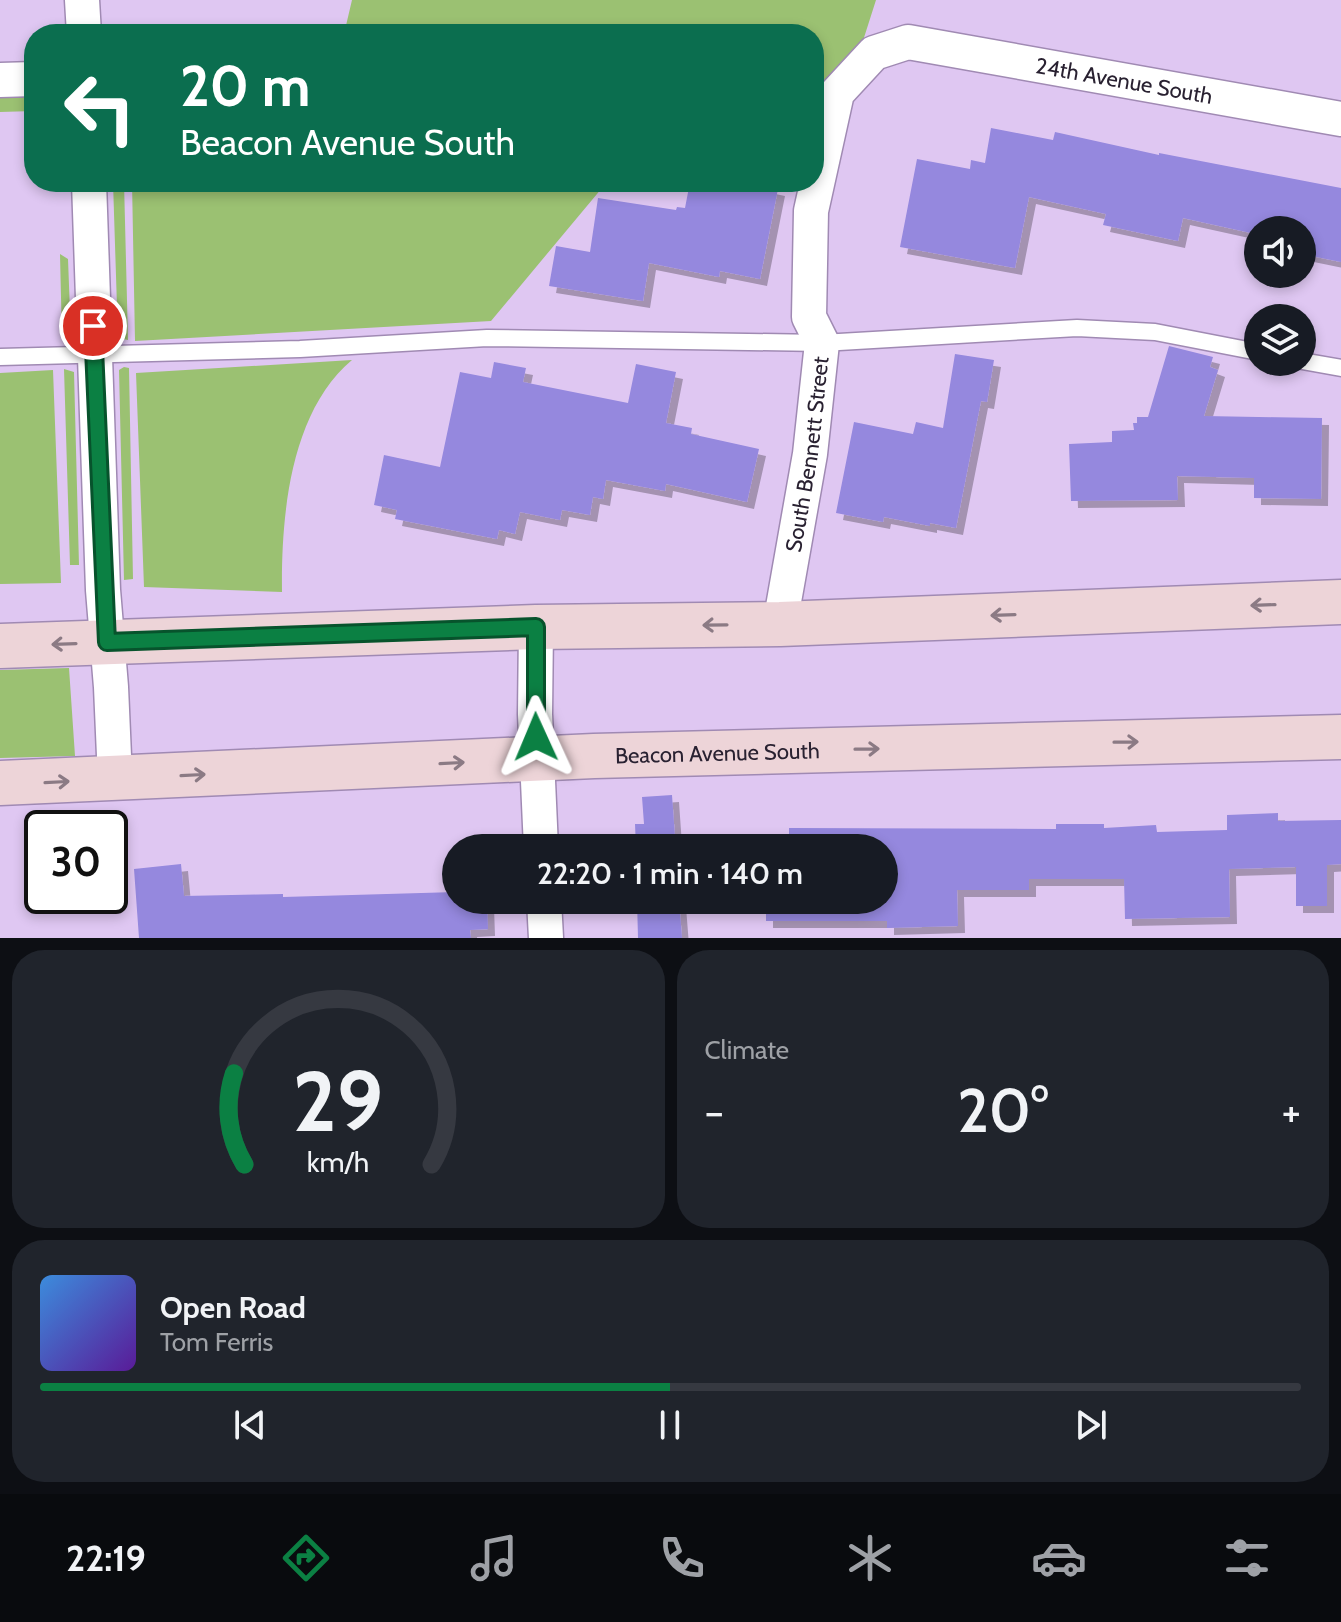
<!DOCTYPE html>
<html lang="en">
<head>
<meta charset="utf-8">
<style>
	body { margin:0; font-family:Cabin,sans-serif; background:#20242c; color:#f1f3f6; height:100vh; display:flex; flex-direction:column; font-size:30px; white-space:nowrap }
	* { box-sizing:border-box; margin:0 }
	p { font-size:26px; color:#9ea1a6 }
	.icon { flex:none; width:44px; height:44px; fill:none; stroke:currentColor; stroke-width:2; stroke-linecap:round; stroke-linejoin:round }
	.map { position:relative; height:938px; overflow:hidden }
	.side { display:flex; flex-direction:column; gap:12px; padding:12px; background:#0d0f14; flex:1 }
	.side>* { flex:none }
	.guide { position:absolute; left:24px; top:24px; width:800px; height:168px; border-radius:32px; box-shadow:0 4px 12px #0003; background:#0b6e4f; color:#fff; overflow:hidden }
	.tools { position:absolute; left:1244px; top:216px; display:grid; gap:16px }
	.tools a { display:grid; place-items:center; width:72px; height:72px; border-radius:50%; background:#171b24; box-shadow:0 4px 12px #0003; font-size:40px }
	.speed { position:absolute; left:24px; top:810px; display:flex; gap:16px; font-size:40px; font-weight:700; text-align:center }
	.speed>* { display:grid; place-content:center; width:104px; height:104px; border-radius:50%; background:#171b24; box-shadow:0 4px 12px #0003; line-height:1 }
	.speed .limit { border:4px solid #111; border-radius:12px; background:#fff; color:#111 }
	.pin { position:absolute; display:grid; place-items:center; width:68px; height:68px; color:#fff; margin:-34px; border:4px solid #fff; border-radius:50%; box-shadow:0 2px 8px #0007 }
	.me { position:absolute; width:88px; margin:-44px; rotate:359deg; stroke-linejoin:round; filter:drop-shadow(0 0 6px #0008) }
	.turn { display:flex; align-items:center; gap:28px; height:168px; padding:0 24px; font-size:36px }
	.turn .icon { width:104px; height:104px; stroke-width:2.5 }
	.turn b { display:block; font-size:56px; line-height:68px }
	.big { font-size:60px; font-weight:600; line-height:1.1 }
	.side .tile { flex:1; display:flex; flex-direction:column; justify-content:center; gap:12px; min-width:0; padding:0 28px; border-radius:32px; background:#20242c }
	.side .dial { align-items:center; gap:0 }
	.dial svg { height:208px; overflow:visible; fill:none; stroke:#363941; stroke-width:7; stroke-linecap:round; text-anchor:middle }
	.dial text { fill:#f1f3f6; stroke:none }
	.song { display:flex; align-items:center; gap:24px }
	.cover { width:96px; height:96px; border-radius:12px; background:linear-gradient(135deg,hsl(210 70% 55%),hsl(270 70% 35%)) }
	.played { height:8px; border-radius:4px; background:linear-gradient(90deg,#0b8043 50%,#363941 50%) }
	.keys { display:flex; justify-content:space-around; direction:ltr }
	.heat { display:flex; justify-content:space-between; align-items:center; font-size:44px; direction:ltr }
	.side .tiles { flex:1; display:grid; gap:12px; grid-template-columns:1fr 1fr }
	.tile:last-child { grid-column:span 2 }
	.trip { position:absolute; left:442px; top:834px; width:456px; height:80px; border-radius:40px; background:#171b24; box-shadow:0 4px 12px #0003; font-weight:600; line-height:80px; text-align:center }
	.tab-bar { display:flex; height:128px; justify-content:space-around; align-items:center; background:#090b0e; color:#9ea1a6 }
	.tab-bar .icon { width:56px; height:56px }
	.tab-bar .current { color:#0b8043 }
	.tab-bar b { font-size:36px; color:#f1f3f6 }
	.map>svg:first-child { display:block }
</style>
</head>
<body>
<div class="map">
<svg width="1341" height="938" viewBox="0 0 1341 938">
	<defs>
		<filter id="shadow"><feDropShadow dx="7" dy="7" stdDeviation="0" flood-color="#0004"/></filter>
	</defs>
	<rect width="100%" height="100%" fill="#dfc7f2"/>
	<path fill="#9bc172" d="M 352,0 L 876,0 L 861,47 L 823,100 L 814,100 L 814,34 L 344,34 Z
		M 34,93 L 34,111 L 0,112 L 0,94 Z
		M 113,182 L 124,182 L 128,340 L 118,338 Z
		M 132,182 L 607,182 L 491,321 L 135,341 Z
		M 60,254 L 68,259 L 71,339 L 62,340 Z
		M 352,360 C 290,412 281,516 282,592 L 144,587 L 136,373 Z
		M 124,367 L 129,368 L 133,579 L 124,580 L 119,370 Z
		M 64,369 L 74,372 L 79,565 L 70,565 Z
		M 53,370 L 61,583 L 0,584 L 0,373 Z
		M 69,668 L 75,756 L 0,758 L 0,670 Z"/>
	<path fill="#9588de" filter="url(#shadow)" d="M 991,128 L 1053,140 L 1055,132 L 1159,155 L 1159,153 L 1341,188 L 1341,262 L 1302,254 L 1302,230 L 1258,230 L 1258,245 L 1249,243 L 1251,233 L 1183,218 L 1178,241 L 1103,225 L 1106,214 L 1029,197 L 1015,268 L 900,247 L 917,159 L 970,169 L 971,160 L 985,163 Z
		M 690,182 L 744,182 L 778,189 L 760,279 L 720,271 L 719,277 L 649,263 L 643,301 L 549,286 L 556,246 L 590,252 L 598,198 L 676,210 L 677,207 L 685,208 Z
		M 1169,346 L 1213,357 L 1210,367 L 1218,370 L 1204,416 L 1322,418 L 1321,499 L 1254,498 L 1254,478 L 1177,476 L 1178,500 L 1071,501 L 1069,444 L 1112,442 L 1112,431 L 1134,430 L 1133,423 L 1137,423 L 1137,417 L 1148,417 Z
		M 955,354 L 994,360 L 987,402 L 981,401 L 956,528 L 930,523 L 930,526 L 884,517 L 883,522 L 836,513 L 854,422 L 913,434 L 916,422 L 943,428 Z
		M 494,362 L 526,368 L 523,382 L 628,403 L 636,364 L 676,372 L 666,423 L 692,428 L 691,434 L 759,449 L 747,502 L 666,484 L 665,491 L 606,480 L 603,499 L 593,497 L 590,515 L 562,510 L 560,520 L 520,512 L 515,534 L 499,530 L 497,539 L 395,519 L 397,510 L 374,505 L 384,455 L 440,467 L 460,372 L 491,378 Z
		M 672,795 L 675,838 L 682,838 L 682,848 L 636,848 L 635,824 L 644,824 L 642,797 Z
		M 1278,813 L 1278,821 L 1341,820 L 1341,864 L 1327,865 L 1327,906 L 1296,906 L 1296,867 L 1229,869 L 1230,917 L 1125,919 L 1124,879 L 1029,879 L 1029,890 L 957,890 L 958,926 L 887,928 L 887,921 L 766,921 L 766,900 L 884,900 L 884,848 L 763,848 L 764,837 L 789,838 L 789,828 L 1056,829 L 1056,824 L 1104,824 L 1104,828 L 1156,825 L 1157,832 L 1227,830 L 1227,815 Z
		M 181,864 L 184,896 L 283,894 L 283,897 L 456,892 L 456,900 L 487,900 L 488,929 L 470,930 L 471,938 L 139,938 L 134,869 Z
		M 637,900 L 679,900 L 682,938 L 638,938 Z"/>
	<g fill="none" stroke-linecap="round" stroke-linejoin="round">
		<g stroke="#a08ab3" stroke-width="19">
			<path id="service" d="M 0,357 L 300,349 L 487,338 L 822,343 L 1077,328 L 1155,332 L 1258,352
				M 1302,361 L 1341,368"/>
		</g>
		<g stroke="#a08ab3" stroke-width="37">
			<g id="minor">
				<path d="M 82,0 L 84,34"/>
				<path d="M 0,80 L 34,79"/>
				<path d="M 89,182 L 103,590 L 111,687 L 115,779"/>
				<path id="s1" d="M 780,624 L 810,454 L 822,343 L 809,317 L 811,211 L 837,93 L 874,53 L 908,42 L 1341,119"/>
				<path d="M 536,627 L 535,714 L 541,848"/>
				<path d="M 544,900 L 546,938"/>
			</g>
		</g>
		<g stroke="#a08ab3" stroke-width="47">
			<g id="secondary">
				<path d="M 0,646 L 536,627 L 780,624 L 1341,602"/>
				<path id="s2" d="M 0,783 L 594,756 L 1341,737"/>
			</g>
		</g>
		<use href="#service" stroke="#fff" stroke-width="16"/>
		<use href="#minor" stroke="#fff" stroke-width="34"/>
		<use href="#secondary" stroke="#edd4d8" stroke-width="44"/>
	</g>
	<defs><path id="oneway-shaft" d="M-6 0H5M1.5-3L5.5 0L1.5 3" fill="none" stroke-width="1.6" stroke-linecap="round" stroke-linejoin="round" transform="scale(2)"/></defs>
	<g stroke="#8b7a84">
		<use href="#oneway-shaft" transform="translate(1263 605) rotate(178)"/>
		<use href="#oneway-shaft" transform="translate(1003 615) rotate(178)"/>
		<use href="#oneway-shaft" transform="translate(715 625) rotate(179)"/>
		<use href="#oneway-shaft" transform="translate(64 644) rotate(178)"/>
		<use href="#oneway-shaft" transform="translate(1126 742) rotate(-1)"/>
		<use href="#oneway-shaft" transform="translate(867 749) rotate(-1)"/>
		<use href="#oneway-shaft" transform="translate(452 763) rotate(-3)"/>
		<use href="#oneway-shaft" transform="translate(193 775) rotate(-3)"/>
		<use href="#oneway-shaft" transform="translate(57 782) rotate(-3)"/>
	</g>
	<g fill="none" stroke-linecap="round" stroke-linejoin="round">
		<g stroke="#07532c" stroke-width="20">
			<path id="route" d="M 93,326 L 107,642 L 536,627 L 536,737"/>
		</g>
		<use href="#route" stroke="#0b8043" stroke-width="14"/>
	</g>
	<g text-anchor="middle" stroke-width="6" stroke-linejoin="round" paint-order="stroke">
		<g font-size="22" fill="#292131" stroke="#dfc7f2">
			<text dy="8" stroke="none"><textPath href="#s1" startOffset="850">24th Avenue South</textPath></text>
			<text dy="8" stroke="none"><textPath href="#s1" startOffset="172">South Bennett Street</textPath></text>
			<text dy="8" stroke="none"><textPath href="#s2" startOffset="718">Beacon Avenue South</textPath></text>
		</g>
	</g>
</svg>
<div class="tools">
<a><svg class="icon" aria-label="sound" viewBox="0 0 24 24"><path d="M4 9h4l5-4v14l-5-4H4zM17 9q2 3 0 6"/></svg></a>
<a><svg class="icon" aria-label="layers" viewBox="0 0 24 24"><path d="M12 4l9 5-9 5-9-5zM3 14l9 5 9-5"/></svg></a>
</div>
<div class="speed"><div class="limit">30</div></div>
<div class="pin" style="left:93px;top:326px;background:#d93025"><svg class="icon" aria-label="arrive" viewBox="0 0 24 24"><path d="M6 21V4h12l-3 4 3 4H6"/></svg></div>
<svg class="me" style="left:536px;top:737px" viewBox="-20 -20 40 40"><path d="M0-17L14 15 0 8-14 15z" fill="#0b8043" stroke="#fff" stroke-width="4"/></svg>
<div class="trip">22:20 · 1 min · 140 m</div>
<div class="guide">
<div class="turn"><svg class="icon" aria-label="left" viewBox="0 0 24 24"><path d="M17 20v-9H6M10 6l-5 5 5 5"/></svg><div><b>20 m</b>Beacon Avenue South</div></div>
</div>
</div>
<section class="side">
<div class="tiles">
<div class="tile dial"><svg viewBox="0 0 100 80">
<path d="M14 69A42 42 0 1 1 86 69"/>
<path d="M14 69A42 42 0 0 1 10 34" stroke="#0b8043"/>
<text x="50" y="56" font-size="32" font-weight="700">29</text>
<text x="50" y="72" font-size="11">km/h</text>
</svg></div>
<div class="tile"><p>Climate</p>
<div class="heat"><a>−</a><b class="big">20°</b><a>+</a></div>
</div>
<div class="tile">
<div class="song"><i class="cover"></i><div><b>Open Road</b><p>Tom Ferris</p></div></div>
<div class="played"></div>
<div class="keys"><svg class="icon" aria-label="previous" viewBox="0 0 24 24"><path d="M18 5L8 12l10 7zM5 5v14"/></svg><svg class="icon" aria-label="pause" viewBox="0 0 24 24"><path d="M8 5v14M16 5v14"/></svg><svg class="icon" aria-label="next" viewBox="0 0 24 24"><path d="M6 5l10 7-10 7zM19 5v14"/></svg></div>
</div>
</div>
</section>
<nav class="tab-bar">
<b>22:19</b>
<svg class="icon current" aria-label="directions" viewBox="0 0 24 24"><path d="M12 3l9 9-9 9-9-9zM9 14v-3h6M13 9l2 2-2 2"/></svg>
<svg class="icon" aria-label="music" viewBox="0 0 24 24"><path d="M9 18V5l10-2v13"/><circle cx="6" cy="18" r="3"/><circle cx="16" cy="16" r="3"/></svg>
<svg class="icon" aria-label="phone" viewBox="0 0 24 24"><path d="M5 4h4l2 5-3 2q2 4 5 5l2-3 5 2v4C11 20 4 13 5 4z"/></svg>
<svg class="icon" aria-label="climate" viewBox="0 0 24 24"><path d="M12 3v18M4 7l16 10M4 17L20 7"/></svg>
<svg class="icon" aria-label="car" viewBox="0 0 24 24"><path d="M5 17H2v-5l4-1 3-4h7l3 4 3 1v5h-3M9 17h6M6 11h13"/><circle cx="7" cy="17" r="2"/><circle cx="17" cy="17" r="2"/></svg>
<svg class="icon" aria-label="filters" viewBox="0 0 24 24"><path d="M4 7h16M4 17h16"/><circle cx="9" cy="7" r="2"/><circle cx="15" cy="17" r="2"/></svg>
</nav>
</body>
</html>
